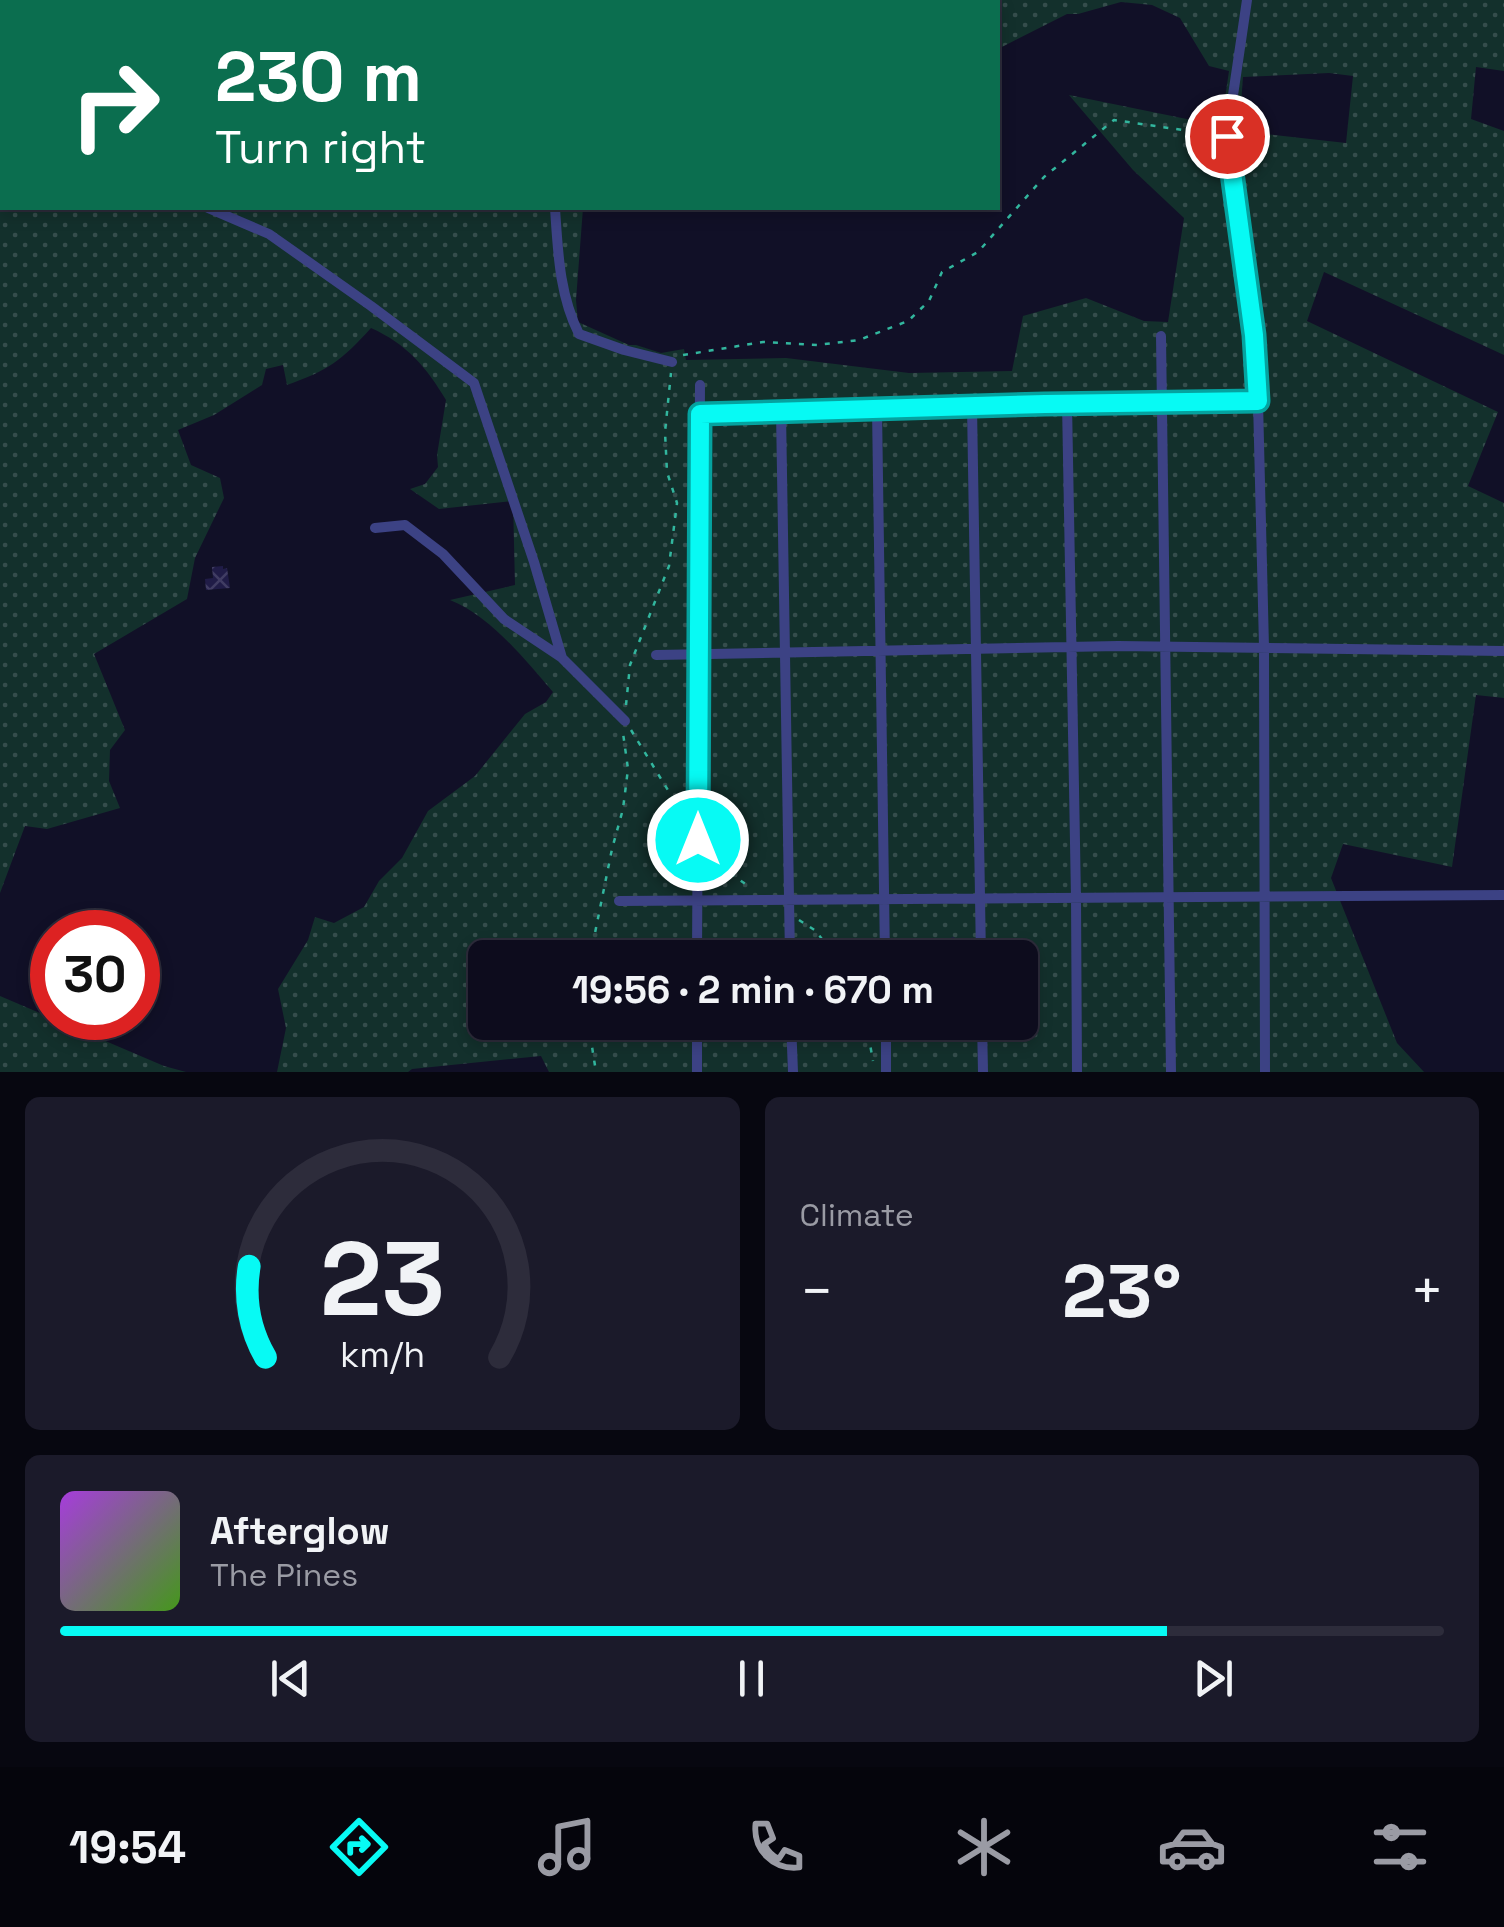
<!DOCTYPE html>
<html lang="en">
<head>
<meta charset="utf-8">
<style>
	body { margin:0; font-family:"Space Grotesk",sans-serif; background:#1b1a2a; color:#f1f3f6; height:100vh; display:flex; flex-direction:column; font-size:38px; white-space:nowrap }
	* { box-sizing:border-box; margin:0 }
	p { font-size:32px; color:#9a9ba4 }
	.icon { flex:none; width:55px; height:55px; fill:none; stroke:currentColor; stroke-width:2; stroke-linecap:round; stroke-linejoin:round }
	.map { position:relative; height:1072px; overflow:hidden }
	.sheet { display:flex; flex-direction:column; gap:25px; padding:25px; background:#070710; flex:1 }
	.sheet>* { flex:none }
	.guide { position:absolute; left:0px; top:0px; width:1000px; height:210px; box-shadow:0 5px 15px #0003,0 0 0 2px #2d2c3b; background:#0b6e4f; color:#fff; overflow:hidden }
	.speed { position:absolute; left:30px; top:910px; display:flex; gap:20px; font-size:50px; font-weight:700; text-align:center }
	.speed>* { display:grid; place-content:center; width:130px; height:130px; border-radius:50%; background:#0d0c1d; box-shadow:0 5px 15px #0003,0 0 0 2px #2d2c3b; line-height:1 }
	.speed .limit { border:15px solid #d22; background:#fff; color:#111 }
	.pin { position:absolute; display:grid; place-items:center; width:85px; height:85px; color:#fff; margin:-42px; border:5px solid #fff; border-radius:50%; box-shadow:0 2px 10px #0007 }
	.me { position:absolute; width:110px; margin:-55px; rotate:0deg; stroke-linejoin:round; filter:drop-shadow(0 0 8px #0008) }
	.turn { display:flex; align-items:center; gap:35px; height:210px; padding:0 50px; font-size:45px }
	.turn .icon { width:130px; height:130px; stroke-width:2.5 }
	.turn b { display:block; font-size:70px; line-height:85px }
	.big { font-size:75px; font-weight:700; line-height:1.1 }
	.sheet .widget { flex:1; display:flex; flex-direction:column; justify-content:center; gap:15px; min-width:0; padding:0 35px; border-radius:15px; background:#1b1a2a }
	.sheet .dial { align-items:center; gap:0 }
	.dial svg { height:260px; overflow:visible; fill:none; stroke:#2d2c3b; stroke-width:7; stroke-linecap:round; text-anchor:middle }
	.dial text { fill:#f1f3f6; stroke:none }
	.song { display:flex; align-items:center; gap:30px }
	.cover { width:120px; height:120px; border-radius:15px; background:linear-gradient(135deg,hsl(280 70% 55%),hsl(100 70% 35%)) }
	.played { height:10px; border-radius:5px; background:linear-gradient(90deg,#07faf4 80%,#2d2c3b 80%) }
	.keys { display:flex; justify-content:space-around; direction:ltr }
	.heat { display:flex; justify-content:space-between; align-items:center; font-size:55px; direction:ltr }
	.sheet .tiles { flex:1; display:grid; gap:25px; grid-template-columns:1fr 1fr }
	.widget:last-child { grid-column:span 2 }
	.trip { position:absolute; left:468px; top:940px; width:570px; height:100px; border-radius:15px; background:#0d0c1d; box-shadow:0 5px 15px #0003,0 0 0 2px #2d2c3b; font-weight:700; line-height:100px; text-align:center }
	.tabs { display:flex; height:160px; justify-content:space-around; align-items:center; background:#05050c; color:#9a9ba4 }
	.tabs .icon { width:70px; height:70px }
	.tabs .current { color:#07faf4 }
	.tabs b { font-size:45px; color:#f1f3f6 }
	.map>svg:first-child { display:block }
</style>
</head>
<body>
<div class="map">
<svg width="1504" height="1072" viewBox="0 0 1504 1072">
	<defs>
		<pattern id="grass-dots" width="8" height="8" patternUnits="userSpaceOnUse" patternTransform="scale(2.5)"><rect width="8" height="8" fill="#13302c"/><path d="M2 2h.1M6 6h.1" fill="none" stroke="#354d4c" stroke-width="1.8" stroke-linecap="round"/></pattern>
		<pattern id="building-cross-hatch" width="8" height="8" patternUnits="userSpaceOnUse" patternTransform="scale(2.5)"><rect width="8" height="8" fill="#201c47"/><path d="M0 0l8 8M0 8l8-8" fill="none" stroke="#403c63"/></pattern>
	</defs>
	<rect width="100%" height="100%" fill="#111027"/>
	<path fill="url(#grass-dots)" fill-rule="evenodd" d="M 0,0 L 1504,0 L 1504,71 L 1476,67 L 1471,119 L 1504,131 L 1504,355 L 1324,272 L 1307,321 L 1498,412 L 1468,486 L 1504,503 L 1504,698 L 1476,695 L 1452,867 L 1343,844 L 1331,878 L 1397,1043 L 1424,1072 L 549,1072 L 541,1056 L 412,1069 L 408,1072 L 277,1072 L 286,1028 L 278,989 L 308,940 L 315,917 L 334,923 L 364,907 L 379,881 L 402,858 L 428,811 L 475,776 L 525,714 L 546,702 L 553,692 C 524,659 492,617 450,600 L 515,585 L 513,501 L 439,509 L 410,489 L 425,484 L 438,467 L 437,455 L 446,400 C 427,368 407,344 371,328 C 341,361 329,370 287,385 L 283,365 L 266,369 L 262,385 L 214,415 L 178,430 L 191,465 L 220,478 L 224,498 L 195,558 L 187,599 L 94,654 L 125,730 L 110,750 L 109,781 L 120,808 L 47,829 L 25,826 L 0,893 ZM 2,2 L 998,2 L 998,49 L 1067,14 L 1078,14 L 1121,2 L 1152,5 L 1180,18 L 1209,66 L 1229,71 L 1221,126 L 1069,95 L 1133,170 L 1184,218 L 1168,322 L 1144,321 L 1086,298 L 1023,316 L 1012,371 L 909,373 L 786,358 L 686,360 L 684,349 L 661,353 L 636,345 L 629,345 L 578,322 L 576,300 L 583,208 L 2,208 ZM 1329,73 L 1353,76 L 1346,143 L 1239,131 L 1243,77 ZM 485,958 L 1020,958 L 1020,1022 L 485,1022 Z
		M 0,996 L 164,1066 L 186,1072 L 0,1072 Z"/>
	<path fill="url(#building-cross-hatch)" d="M 223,566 L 223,569 L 227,568 L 230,588 L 206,590 L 205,579 L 213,578 L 212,567 Z
		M 954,937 L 958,950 L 932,958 L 928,944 Z"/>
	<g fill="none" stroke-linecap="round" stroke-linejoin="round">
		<path stroke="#32b69e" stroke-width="2.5" stroke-dasharray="5 8" stroke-linecap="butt" d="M 683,355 L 763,342 L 817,345 L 859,340 L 908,321 L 929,301 L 942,272 L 978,252 L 1044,177 L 1114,120 L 1217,135
			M 626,705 L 630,665 L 669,566 L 677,503 L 667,472 L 665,432 L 671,373
			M 631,730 L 687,821
			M 709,858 L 751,888
			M 799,920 L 816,931 L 836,958
			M 595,958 L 595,933 L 612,849 L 623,809 L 628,769 L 623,733
			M 591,1022 L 590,1034 L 596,1072
			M 866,1022 L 873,1061"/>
		<path stroke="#3c4284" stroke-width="10" d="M 1247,0 L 1227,136 L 1254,335 L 1258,401 L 1264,647 L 1265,1072
			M 521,2 L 522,0
			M 0,124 L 2,131
			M 208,208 L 269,234 L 371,306 L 474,383 L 534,562 L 562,658 L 625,721
			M 555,208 C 558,251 559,294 579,334 L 624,350 L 672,362
			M 1161,336 L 1171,1072
			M 1067,403 L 1076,898 L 1077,1072
			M 972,406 L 981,958
			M 877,409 L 885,958
			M 781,412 L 790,958
			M 700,414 L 1067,403 L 1258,401
			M 375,528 L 405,525 L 443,554 L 504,619 L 561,657
			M 656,655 L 1118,646 L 1504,651
			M 619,901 L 1504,895
			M 697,958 L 700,385
			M 791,1022 L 793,1072
			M 886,1022 L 886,1072
			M 982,1022 L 983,1072
			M 697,1072 L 697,1022"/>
	</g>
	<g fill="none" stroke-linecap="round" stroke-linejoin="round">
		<g stroke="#05a29f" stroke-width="25">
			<path id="route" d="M 698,840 L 700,414 L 1045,404 L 1258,401 L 1254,335 L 1227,136"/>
		</g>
		<use href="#route" stroke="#07faf4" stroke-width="18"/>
	</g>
</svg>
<div class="speed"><div class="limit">30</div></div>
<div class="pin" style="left:1227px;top:136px;background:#d93025"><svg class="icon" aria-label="arrive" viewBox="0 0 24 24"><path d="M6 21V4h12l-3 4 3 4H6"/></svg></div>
<svg class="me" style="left:698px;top:840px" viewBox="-20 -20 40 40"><circle r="17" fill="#07faf4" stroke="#fff" stroke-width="3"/><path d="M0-11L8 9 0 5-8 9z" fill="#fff"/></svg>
<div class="trip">19:56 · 2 min · 670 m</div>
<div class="guide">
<div class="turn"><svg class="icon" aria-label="right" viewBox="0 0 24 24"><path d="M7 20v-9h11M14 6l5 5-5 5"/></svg><div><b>230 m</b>Turn right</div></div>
</div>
</div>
<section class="sheet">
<div class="tiles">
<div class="widget dial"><svg viewBox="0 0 100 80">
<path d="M14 69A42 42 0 1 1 86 69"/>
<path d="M14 69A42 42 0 0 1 9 41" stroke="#07faf4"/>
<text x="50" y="56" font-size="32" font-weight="700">23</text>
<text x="50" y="72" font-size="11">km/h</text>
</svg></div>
<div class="widget"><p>Climate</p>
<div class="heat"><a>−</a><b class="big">23°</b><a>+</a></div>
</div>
<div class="widget">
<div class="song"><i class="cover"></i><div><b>Afterglow</b><p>The Pines</p></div></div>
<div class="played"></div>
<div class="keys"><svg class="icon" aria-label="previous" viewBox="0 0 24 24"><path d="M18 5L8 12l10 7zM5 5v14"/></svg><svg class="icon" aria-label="pause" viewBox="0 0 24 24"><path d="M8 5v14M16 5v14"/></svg><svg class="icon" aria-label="next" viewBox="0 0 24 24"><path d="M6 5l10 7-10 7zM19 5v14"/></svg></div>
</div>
</div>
</section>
<nav class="tabs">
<b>19:54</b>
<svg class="icon current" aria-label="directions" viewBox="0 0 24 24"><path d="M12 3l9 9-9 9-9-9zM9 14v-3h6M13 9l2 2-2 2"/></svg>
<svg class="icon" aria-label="music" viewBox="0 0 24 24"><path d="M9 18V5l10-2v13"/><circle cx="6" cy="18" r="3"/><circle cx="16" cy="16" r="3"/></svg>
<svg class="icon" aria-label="phone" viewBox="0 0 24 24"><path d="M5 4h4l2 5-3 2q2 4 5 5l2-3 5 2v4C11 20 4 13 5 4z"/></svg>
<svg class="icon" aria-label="climate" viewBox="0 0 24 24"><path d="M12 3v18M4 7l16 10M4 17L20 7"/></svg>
<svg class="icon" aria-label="car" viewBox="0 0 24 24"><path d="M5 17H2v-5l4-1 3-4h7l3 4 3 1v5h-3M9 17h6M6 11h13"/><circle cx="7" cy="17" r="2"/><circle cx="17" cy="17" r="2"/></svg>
<svg class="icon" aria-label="filters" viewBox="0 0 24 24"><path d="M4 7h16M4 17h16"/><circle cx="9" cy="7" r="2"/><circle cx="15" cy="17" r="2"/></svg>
</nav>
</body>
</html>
